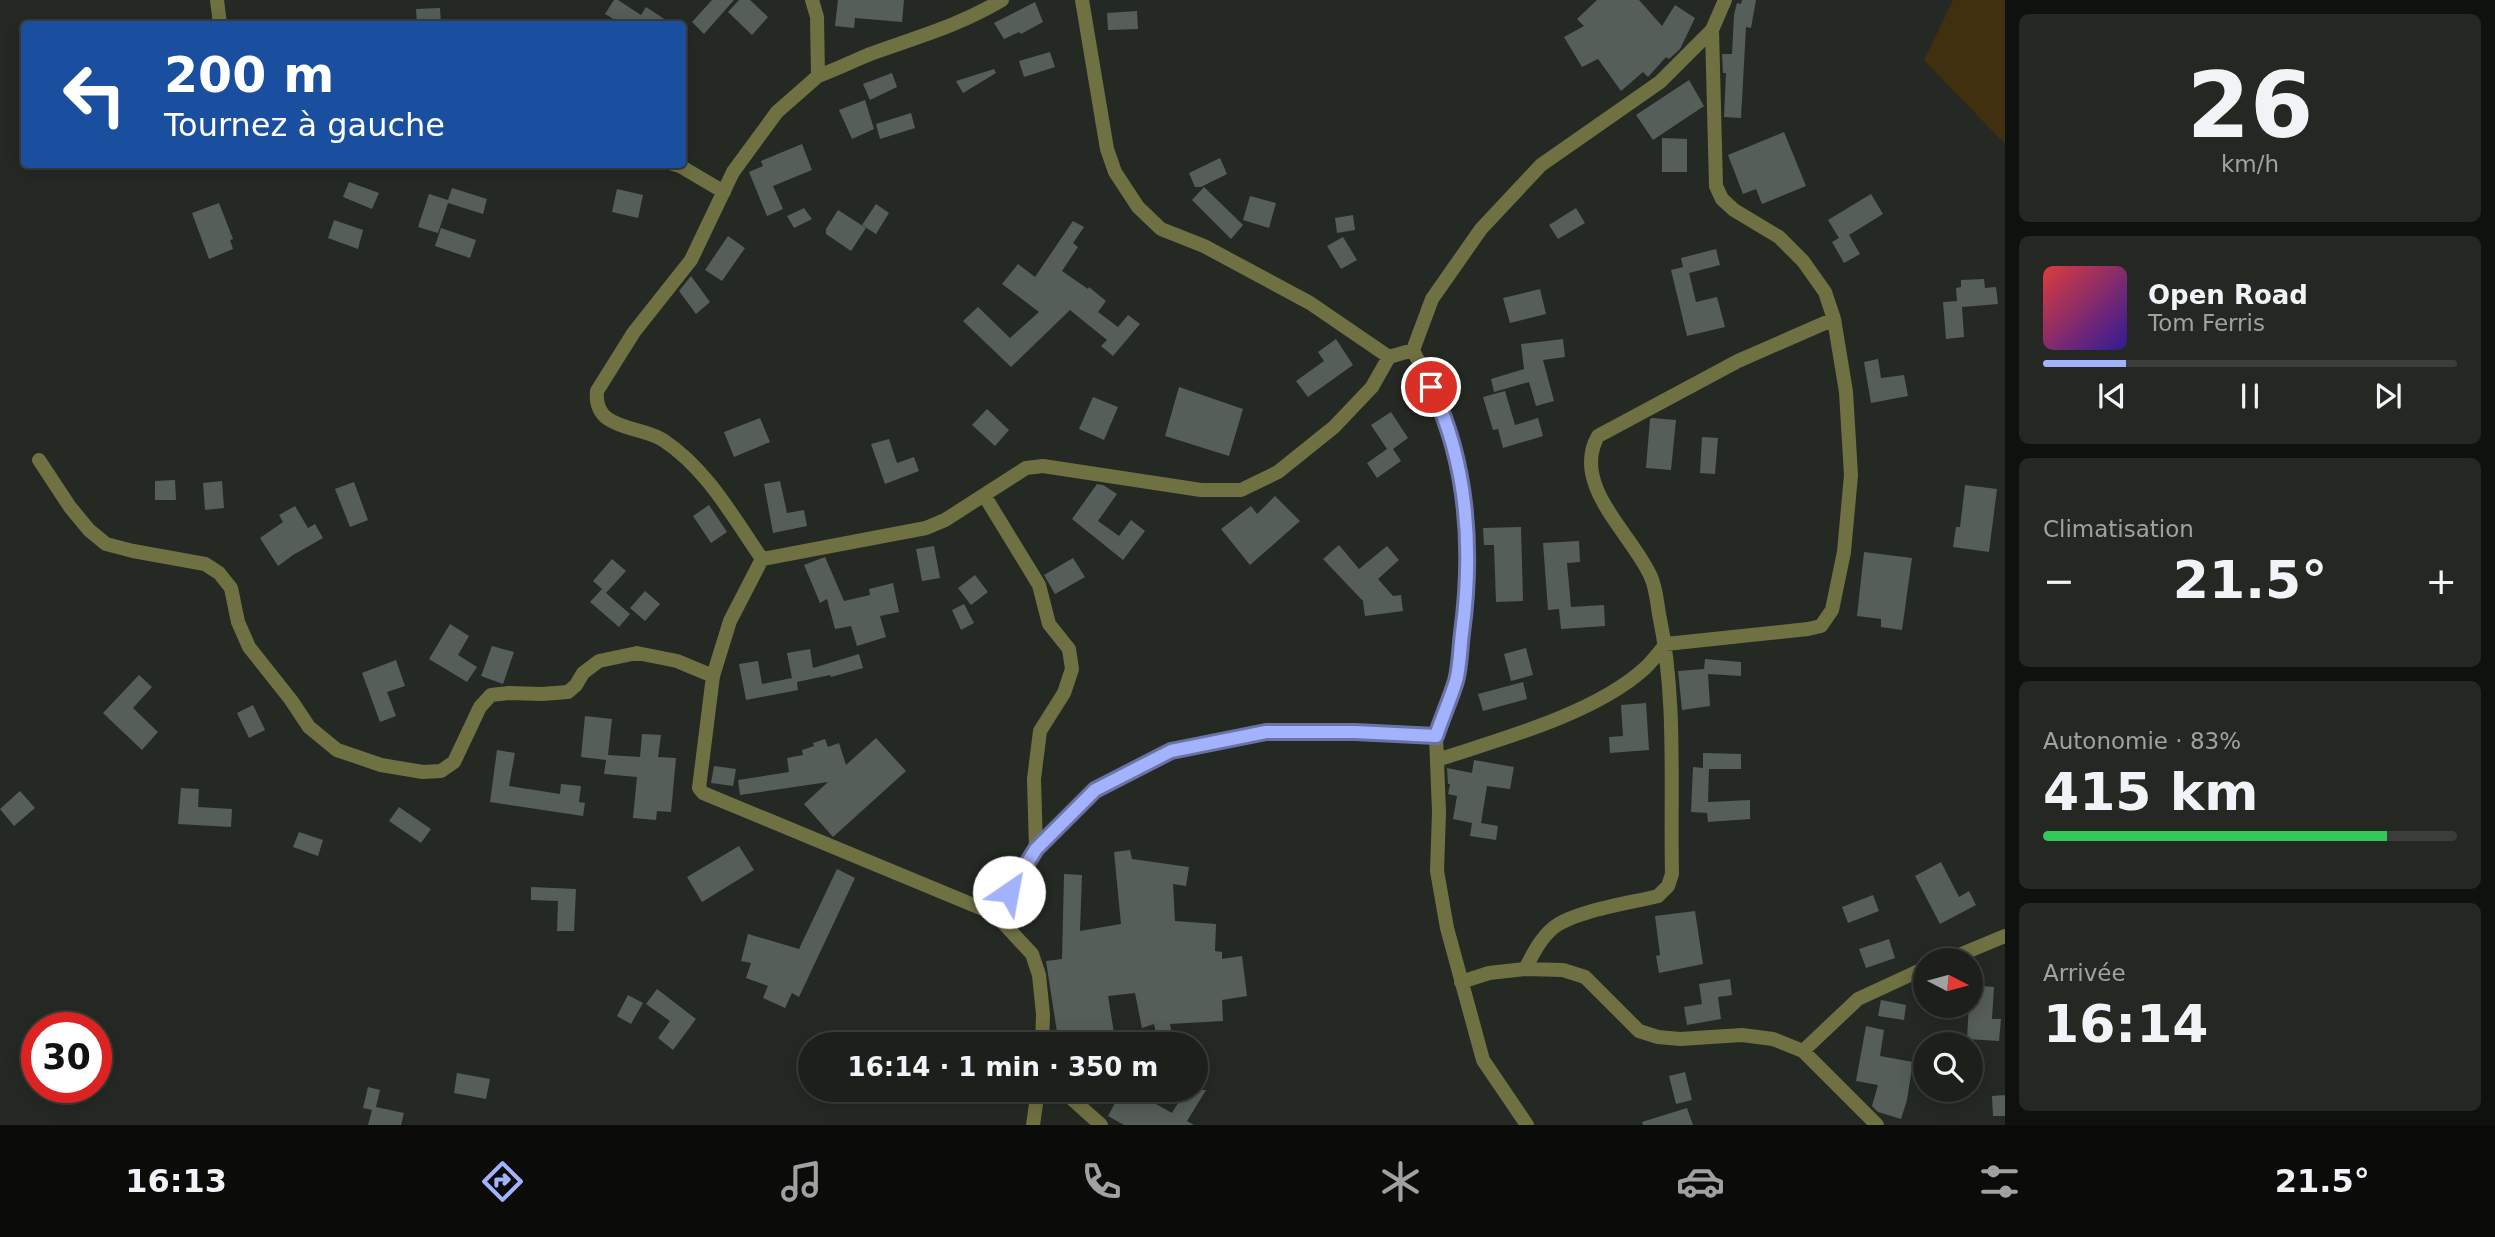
<!DOCTYPE html>
<html lang="fr">
<head>
<meta charset="utf-8">
<style>
	body { margin:0; font-family:"DejaVu Sans",sans-serif; background:#252723; color:#f1f3f6; height:100vh; display:flex; flex-direction:column; font-size:26px; white-space:nowrap }
	* { box-sizing:border-box; margin:0 }
	p { font-size:23px; color:#a0a2a2 }
	.icon { flex:none; width:38px; height:38px; fill:none; stroke:currentColor; stroke-width:2; stroke-linecap:round; stroke-linejoin:round }
	.map { position:relative; flex:1; overflow:hidden }
	.drawer { display:flex; flex-direction:column; gap:14px; padding:14px; background:#0f110e; width:490px }
	.drawer>* { flex:none }
	.top-card { position:absolute; left:21px; top:21px; width:665px; height:147px; border-radius:7px; box-shadow:0 4px 18px #0003,0 0 0 2px #3a3d39; background:#1a4fa0; color:#fff; overflow:hidden }
	.needle { width:46px; rotate:96deg }
	.fabs { position:absolute; left:1913px; top:948px; display:grid; gap:14px }
	.fabs a { display:grid; place-items:center; width:70px; height:70px; border-radius:50%; background:#1c1f1a; box-shadow:0 4px 18px #0003,0 0 0 2px #3a3d39; font-size:35px }
	.speed { position:absolute; left:21px; top:1012px; display:flex; gap:14px; font-size:35px; font-weight:700; text-align:center }
	.speed>* { display:grid; place-content:center; width:91px; height:91px; border-radius:50%; background:#1c1f1a; box-shadow:0 4px 18px #0003,0 0 0 2px #3a3d39; line-height:1 }
	.speed .limit { border:10px solid #d22; background:#fff; color:#111 }
	.pin { position:absolute; display:grid; place-items:center; width:60px; height:60px; color:#fff; margin:-30px; border:4px solid #fff; border-radius:50%; box-shadow:0 2px 7px #0007 }
	.me { position:absolute; width:77px; margin:-38px; rotate:33deg; stroke-linejoin:round; filter:drop-shadow(0 0 5px #0008) }
	.turn { display:flex; align-items:center; gap:24px; height:147px; padding:0 28px; font-size:32px }
	.turn .icon { width:91px; height:91px; stroke-width:2.5 }
	.turn b { display:block; font-size:49px; line-height:60px }
	.big { font-size:52px; font-weight:700; line-height:1.1 }
	.drawer .tile { flex:1; display:flex; flex-direction:column; justify-content:center; gap:10px; min-width:0; padding:0 24px; border-radius:10px; background:#252723 }
	.drawer .dial { align-items:center; gap:0 }
	.dial b { font-size:91px; line-height:1 }
	.song { display:flex; align-items:center; gap:21px }
	.cover { width:84px; height:84px; border-radius:10px; background:linear-gradient(135deg,hsl(0 70% 55%),hsl(250 70% 35%)) }
	.played { height:7px; border-radius:4px; background:linear-gradient(90deg,#a3b2fd 20%,#3a3d39 20%) }
	.keys { display:flex; justify-content:space-around; direction:ltr }
	.heat { display:flex; justify-content:space-between; align-items:center; font-size:38px; direction:ltr }
	.charge { height:10px; border-radius:5px; background:linear-gradient(90deg,#34c759 83%,#3a3d39 0) }
	.trip { position:absolute; left:798px; top:1032px; width:410px; height:70px; border-radius:35px; background:#1c1f1a; box-shadow:0 4px 18px #0003,0 0 0 2px #3a3d39; font-weight:700; line-height:70px; text-align:center }
	.tab-bar { display:flex; height:112px; justify-content:space-around; align-items:center; background:#0b0c0a; color:#a0a2a2 }
	.tab-bar .icon { width:49px; height:49px }
	.tab-bar .current { color:#a3b2fd }
	.tab-bar b { font-size:32px; color:#f1f3f6 }
	main { display:flex; flex:1; min-height:0 }
	.map>svg:first-child { display:block }
</style>
</head>
<body>
<main>
<div class="map">
<svg width="2005" height="1125" viewBox="0 0 2005 1125">
	<rect width="100%" height="100%" fill="#252923"/>
	<path fill="#40300f" d="M 1953,0 L 2005,0 L 2005,144 L 1924,60 Z"/>
	<path fill="#565e5a" d="M 614,0 L 618,0 L 641,15 L 646,7 L 672,24 L 622,24 L 605,14 Z
		M 712,0 L 734,0 L 704,34 L 692,22 Z
		M 739,0 L 750,0 L 768,17 L 752,35 L 728,12 Z
		M 838,0 L 904,0 L 902,22 L 855,18 L 854,28 L 835,26 Z
		M 1597,0 L 1639,0 L 1662,26 L 1675,5 L 1695,18 L 1680,49 L 1669,59 L 1666,57 L 1648,77 L 1643,72 L 1621,91 L 1598,59 L 1582,67 L 1564,37 L 1584,26 L 1577,19 Z
		M 1742,0 L 1756,0 L 1751,28 L 1746,27 L 1741,118 L 1724,117 L 1726,73 L 1723,73 L 1722,54 L 1732,54 L 1734,15 L 1737,3 L 1741,4 Z
		M 1035,2 L 1043,22 L 1021,34 L 1019,32 L 1004,39 L 994,23 Z
		M 440,8 L 441,24 L 417,24 L 416,9 Z
		M 1137,11 L 1138,29 L 1108,30 L 1107,13 Z
		M 1050,52 L 1055,67 L 1024,77 L 1019,61 Z
		M 994,69 L 996,73 L 963,93 L 956,81 Z
		M 892,73 L 897,87 L 870,100 L 863,84 Z
		M 1689,80 L 1704,106 L 1653,140 L 1636,115 Z
		M 865,100 L 874,129 L 852,139 L 839,110 Z
		M 911,113 L 915,128 L 880,139 L 876,124 Z
		M 1784,132 L 1806,186 L 1762,204 L 1756,189 L 1743,194 L 1728,155 Z
		M 1662,138 L 1687,139 L 1687,172 L 1662,172 Z
		M 802,144 L 812,170 L 773,186 L 783,209 L 767,216 L 749,172 L 763,166 L 761,161 Z
		M 1220,158 L 1227,174 L 1201,187 L 1195,187 L 1189,173 Z
		M 349,182 L 379,193 L 372,209 L 343,197 Z
		M 1204,187 L 1243,225 L 1231,239 L 1192,200 Z
		M 452,188 L 487,199 L 483,214 L 448,203 L 438,233 L 418,227 L 429,194 L 448,200 Z
		M 617,189 L 643,195 L 638,218 L 612,212 Z
		M 1871,194 L 1883,214 L 1849,235 L 1860,254 L 1844,263 L 1832,242 L 1839,238 L 1828,220 Z
		M 1250,196 L 1276,203 L 1269,228 L 1243,220 Z
		M 219,203 L 233,239 L 230,240 L 233,249 L 209,259 L 192,213 Z
		M 876,204 L 889,213 L 876,234 L 862,225 Z
		M 804,208 L 812,219 L 794,228 L 787,216 Z
		M 1576,208 L 1585,223 L 1558,239 L 1549,225 Z
		M 838,210 L 866,228 L 851,251 L 826,234 L 826,229 Z
		M 1353,215 L 1355,230 L 1337,233 L 1335,218 Z
		M 334,220 L 363,230 L 358,249 L 328,238 Z
		M 1073,221 L 1084,227 L 1073,243 L 1078,247 L 1062,271 L 1088,289 L 1089,287 L 1106,301 L 1098,312 L 1118,327 L 1128,315 L 1140,324 L 1113,356 L 1101,346 L 1107,340 L 1070,310 L 1011,367 L 963,321 L 978,307 L 1010,338 L 1039,312 L 1002,284 L 1018,264 L 1035,277 Z
		M 441,228 L 476,240 L 470,258 L 435,246 Z
		M 728,236 L 745,248 L 722,281 L 705,270 Z
		M 1343,237 L 1357,260 L 1341,269 L 1327,246 Z
		M 1716,249 L 1720,265 L 1689,273 L 1696,302 L 1717,297 L 1725,327 L 1687,336 L 1671,270 L 1683,267 L 1681,258 Z
		M 691,276 L 710,302 L 696,314 L 679,291 Z
		M 1984,279 L 1985,288 L 1996,287 L 1998,304 L 1962,307 L 1964,337 L 1946,339 L 1943,302 L 1957,301 L 1956,288 L 1961,287 L 1961,280 Z
		M 1540,289 L 1546,314 L 1510,323 L 1503,298 Z
		M 1336,339 L 1353,365 L 1308,397 L 1296,381 L 1324,361 L 1318,352 Z
		M 1563,339 L 1565,357 L 1543,360 L 1554,401 L 1536,406 L 1529,382 L 1494,392 L 1491,379 L 1524,369 L 1521,344 Z
		M 1878,359 L 1881,378 L 1904,375 L 1908,396 L 1871,403 L 1864,362 Z
		M 1179,387 L 1243,409 L 1229,456 L 1165,436 Z
		M 1505,391 L 1515,425 L 1538,418 L 1543,436 L 1503,448 L 1498,429 L 1493,430 L 1483,397 Z
		M 1093,397 L 1118,407 L 1104,440 L 1079,429 Z
		M 987,409 L 1009,430 L 995,446 L 972,425 Z
		M 1391,412 L 1408,438 L 1393,449 L 1401,461 L 1377,478 L 1367,463 L 1387,449 L 1371,425 Z
		M 760,418 L 770,442 L 734,457 L 724,432 Z
		M 1652,418 L 1676,420 L 1671,470 L 1646,468 L 1650,419 Z
		M 1702,437 L 1718,438 L 1715,474 L 1700,473 Z
		M 889,439 L 897,463 L 914,457 L 919,471 L 885,484 L 871,444 Z
		M 175,480 L 176,500 L 155,500 L 155,481 Z
		M 222,481 L 224,508 L 205,510 L 203,483 Z
		M 780,481 L 787,513 L 804,510 L 807,526 L 773,533 L 764,484 Z
		M 354,482 L 368,520 L 350,527 L 335,489 Z
		M 1097,484 L 1103,485 L 1117,494 L 1098,521 L 1119,536 L 1131,520 L 1145,531 L 1123,560 L 1072,519 Z
		M 1965,485 L 1997,489 L 1989,552 L 1953,547 L 1956,527 L 1960,527 Z
		M 1275,496 L 1300,521 L 1250,565 L 1221,529 L 1251,506 L 1257,514 Z
		M 709,505 L 727,532 L 711,543 L 693,516 Z
		M 295,506 L 308,528 L 315,524 L 323,538 L 293,555 L 278,566 L 260,538 L 283,522 L 279,515 Z
		M 1521,527 L 1523,601 L 1496,602 L 1494,545 L 1484,545 L 1483,528 Z
		M 1579,541 L 1580,562 L 1567,563 L 1571,607 L 1604,605 L 1605,626 L 1561,629 L 1559,609 L 1548,610 L 1543,543 Z
		M 1339,545 L 1359,569 L 1387,546 L 1399,560 L 1378,579 L 1393,596 L 1401,595 L 1403,611 L 1365,616 L 1363,601 L 1323,559 Z
		M 934,546 L 940,578 L 922,581 L 916,549 Z
		M 1864,552 L 1912,558 L 1902,630 L 1881,627 L 1881,619 L 1857,616 Z
		M 825,557 L 844,601 L 870,595 L 869,589 L 893,583 L 899,612 L 880,616 L 886,637 L 857,646 L 851,626 L 835,629 L 827,599 L 820,603 L 804,565 Z
		M 1073,558 L 1085,577 L 1055,594 L 1044,575 Z
		M 612,559 L 626,571 L 606,593 L 630,614 L 619,627 L 590,602 L 602,589 L 593,581 Z
		M 975,575 L 988,592 L 971,605 L 958,588 Z
		M 645,591 L 660,604 L 645,621 L 630,608 Z
		M 964,604 L 974,623 L 961,630 L 952,610 Z
		M 450,624 L 469,636 L 458,655 L 477,667 L 467,682 L 429,659 Z
		M 492,646 L 514,652 L 503,684 L 481,676 Z
		M 1526,648 L 1533,675 L 1511,681 L 1504,654 Z
		M 810,649 L 813,668 L 859,654 L 863,668 L 831,677 L 830,675 L 797,682 L 798,690 L 746,700 L 739,664 L 758,661 L 762,684 L 792,678 L 787,653 Z
		M 1705,659 L 1741,662 L 1741,676 L 1708,674 L 1710,706 L 1682,710 L 1678,671 L 1704,669 Z
		M 396,660 L 405,686 L 387,692 L 396,716 L 380,722 L 362,673 Z
		M 139,675 L 152,687 L 133,708 L 158,732 L 142,750 L 103,713 Z
		M 1523,682 L 1527,699 L 1483,711 L 1478,694 Z
		M 1646,703 L 1649,750 L 1610,753 L 1609,737 L 1623,736 L 1621,705 Z
		M 253,705 L 265,730 L 249,738 L 237,713 Z
		M 585,716 L 612,719 L 608,755 L 640,757 L 642,734 L 661,735 L 658,757 L 676,758 L 671,812 L 657,811 L 656,820 L 633,818 L 637,777 L 604,774 L 606,760 L 581,757 Z
		M 876,738 L 906,771 L 833,837 L 804,804 L 828,782 L 740,795 L 738,780 L 789,772 L 787,758 L 803,755 L 802,750 L 814,746 L 813,743 L 825,739 L 828,747 L 839,743 L 846,765 Z
		M 497,750 L 515,753 L 509,786 L 560,794 L 561,784 L 581,786 L 579,802 L 585,803 L 583,816 L 490,802 Z
		M 1703,753 L 1741,754 L 1741,769 L 1709,769 L 1708,802 L 1750,800 L 1750,819 L 1708,822 L 1707,813 L 1691,812 L 1693,767 L 1703,768 Z
		M 1474,760 L 1514,767 L 1510,789 L 1487,786 L 1481,823 L 1498,826 L 1496,840 L 1470,836 L 1472,823 L 1453,819 L 1457,796 L 1448,794 L 1450,784 L 1448,784 L 1447,768 L 1472,773 Z
		M 714,766 L 736,769 L 733,786 L 711,783 Z
		M 181,788 L 199,789 L 198,807 L 232,809 L 231,827 L 178,824 Z
		M 20,791 L 35,808 L 14,826 L 0,809 Z
		M 399,807 L 431,829 L 421,843 L 389,821 Z
		M 299,832 L 323,840 L 318,856 L 293,847 Z
		M 739,846 L 754,870 L 702,902 L 687,877 Z
		M 1130,850 L 1132,859 L 1189,867 L 1186,886 L 1173,884 L 1175,921 L 1216,924 L 1215,951 L 1222,952 L 1222,959 L 1242,956 L 1247,996 L 1222,1000 L 1223,1021 L 1170,1024 L 1173,1040 L 1158,1043 L 1154,1024 L 1142,1028 L 1135,993 L 1108,996 L 1115,1039 L 1078,1045 L 1059,1045 L 1046,961 L 1062,959 L 1064,874 L 1082,875 L 1080,931 L 1121,924 L 1114,852 Z
		M 1941,862 L 1959,897 L 1969,891 L 1976,905 L 1940,924 L 1915,876 Z
		M 837,869 L 855,878 L 799,997 L 792,993 L 785,1008 L 763,998 L 768,986 L 746,978 L 751,963 L 741,961 L 748,934 L 799,949 Z
		M 531,887 L 576,889 L 574,931 L 557,931 L 558,901 L 531,900 Z
		M 1873,895 L 1879,911 L 1848,923 L 1842,907 Z
		M 1695,911 L 1703,964 L 1659,973 L 1656,956 L 1660,955 L 1655,916 Z
		M 1889,939 L 1895,958 L 1866,968 L 1859,949 Z
		M 1730,979 L 1732,995 L 1718,997 L 1721,1019 L 1687,1025 L 1684,1007 L 1702,1004 L 1699,984 Z
		M 1970,985 L 1994,987 L 1992,1019 L 2001,1019 L 1999,1041 L 1967,1039 Z
		M 657,989 L 696,1019 L 673,1050 L 658,1038 L 670,1021 L 646,1004 Z
		M 628,995 L 643,1003 L 631,1024 L 617,1016 Z
		M 1881,1000 L 1906,1005 L 1904,1020 L 1878,1016 Z
		M 1866,1026 L 1884,1030 L 1880,1056 L 1913,1062 L 1907,1100 L 1901,1119 L 1878,1112 L 1872,1106 L 1878,1085 L 1856,1081 Z
		M 1685,1072 L 1692,1100 L 1676,1104 L 1669,1076 Z
		M 457,1073 L 490,1079 L 486,1099 L 454,1093 Z
		M 368,1087 L 380,1090 L 376,1107 L 404,1113 L 401,1125 L 368,1125 L 372,1110 L 363,1108 Z
		M 1122,1090 L 1145,1090 L 1142,1096 L 1172,1113 L 1186,1090 L 1206,1090 L 1187,1121 L 1194,1125 L 1124,1125 L 1108,1116 Z
		M 2005,1095 L 2005,1116 L 1993,1116 L 1992,1096 Z
		M 1687,1108 L 1693,1125 L 1643,1125 L 1642,1122 Z"/>
	<g fill="none" stroke-linecap="round" stroke-linejoin="round">
		<path stroke="#707142" stroke-width="14" d="M 217,0 L 220,24
			M 812,0 L 817,17 L 818,76 L 777,112 L 733,172 L 691,260 L 634,332 L 597,391 C 593,431 639,425 663,440 C 707,469 733,517 762,559 L 730,621 L 713,676 L 699,788 L 703,793 L 995,914 L 1032,954 L 1039,975 L 1043,1014 L 1042,1045
			M 1082,0 L 1107,149 L 1115,172 L 1138,207 L 1161,229 L 1204,246 L 1310,303 L 1389,357
			M 818,76 C 837,69 855,60 873,53 C 920,36 958,26 1002,0
			M 673,164 L 680,166 L 724,192
			M 39,460 L 70,507 L 89,530 L 106,544 L 133,551 L 205,564 L 219,573 L 231,588 L 238,622 L 249,647 L 291,700 L 309,727 L 337,750 L 381,765 L 423,772 L 441,771 L 454,762 L 480,707 L 491,695 L 509,693 L 542,694 L 568,692 L 576,685 L 583,673 L 599,661 L 637,653 L 677,661 L 713,676
			M 984,495 L 1039,585 L 1049,624 L 1069,649 L 1072,669 L 1064,693 L 1040,731 L 1034,779 L 1036,849
			M 762,559 L 926,528 L 945,520 L 1026,468 L 1043,466 L 1201,490 L 1241,490 L 1278,472 L 1334,427 L 1372,387 L 1389,357 L 1413,350
			M 1436,736 L 1439,812 L 1437,871 L 1447,928 L 1483,1060 L 1527,1125
			M 1437,760 C 1501,739 1594,714 1644,669 C 1652,662 1659,652 1666,644 L 1808,629 L 1821,626 L 1832,610 L 1844,552 L 1851,475 L 1846,392 L 1834,319 L 1825,292 L 1803,261 L 1779,237 L 1734,210 L 1722,199 L 1716,186 L 1712,30
			M 995,914 L 1036,849 L 1095,791 L 1171,751 L 1266,732 L 1355,732 L 1436,736 L 1456,679 L 1468,589 L 1467,522 L 1456,459 L 1440,406 L 1413,350 L 1432,299 L 1481,229 L 1541,165 L 1660,82 L 1712,30 L 1725,0
			M 1945,961 L 2005,936
			M 1525,969 C 1533,954 1540,939 1553,928 C 1573,911 1631,903 1658,896 L 1668,886 L 1672,874 C 1670,787 1677,699 1659,614 C 1657,602 1656,588 1651,577 C 1633,535 1570,485 1598,436 L 1738,361 L 1834,319
			M 1461,982 L 1489,973 L 1525,969 L 1563,970 L 1585,977 L 1639,1031 L 1658,1037 L 1680,1039 L 1742,1035 L 1773,1039 L 1803,1051 L 1877,1125
			M 1803,1051 L 1858,999 L 1925,968
			M 1062,1090 L 1101,1125
			M 1033,1125 L 1038,1090"/>
	</g>
	<g fill="none" stroke-linecap="round" stroke-linejoin="round">
		<g stroke="#6a74a4" stroke-width="18">
			<path id="route" d="M 1009,892 L 1036,849 L 1095,790 L 1171,751 L 1266,732 L 1355,732 L 1436,736 C 1442,718 1450,700 1456,681 C 1460,666 1460,649 1462,633 C 1473,551 1468,463 1431,387"/>
		</g>
		<use href="#route" stroke="#a3b2fd" stroke-width="12"/>
	</g>
</svg>
<div class="fabs">
<a><svg class="needle" viewBox="-14 -14 28 28"><path d="M0-13l5 13h-10z" fill="#e53935"/><path d="M0 13l5-13h-10z" fill="#a0a2a2"/></svg></a>
<a><svg class="icon" aria-label="search" viewBox="0 0 24 24"><circle cx="10" cy="10" r="6"/><path d="M15 15l6 6"/></svg></a>
</div>
<div class="speed"><div class="limit">30</div></div>
<div class="pin" style="left:1431px;top:387px;background:#d93025"><svg class="icon" aria-label="arrive" viewBox="0 0 24 24"><path d="M6 21V4h12l-3 4 3 4H6"/></svg></div>
<svg class="me" style="left:1009px;top:892px" viewBox="-20 -20 40 40"><circle r="19" fill="#fff"/><path d="M0-13L10 11 0 6-10 11z" fill="#a3b2fd"/></svg>
<div class="trip">16:14 · 1 min · 350 m</div>
<div class="top-card">
<div class="turn"><svg class="icon" aria-label="left" viewBox="0 0 24 24"><path d="M17 20v-9H6M10 6l-5 5 5 5"/></svg><div><b>200 m</b>Tournez à gauche</div></div>
</div>
</div>
<section class="drawer">
<div class="tile dial"><b>26</b><p>km/h</p></div>
<div class="tile">
<div class="song"><i class="cover"></i><div><b>Open Road</b><p>Tom Ferris</p></div></div>
<div class="played"></div>
<div class="keys"><svg class="icon" aria-label="previous" viewBox="0 0 24 24"><path d="M18 5L8 12l10 7zM5 5v14"/></svg><svg class="icon" aria-label="pause" viewBox="0 0 24 24"><path d="M8 5v14M16 5v14"/></svg><svg class="icon" aria-label="next" viewBox="0 0 24 24"><path d="M6 5l10 7-10 7zM19 5v14"/></svg></div>
</div>
<div class="tile"><p>Climatisation</p>
<div class="heat"><a>−</a><b class="big">21.5°</b><a>+</a></div>
</div>
<div class="tile"><p>Autonomie · 83%</p><b class="big">415 km</b><div class="charge"></div></div>
<div class="tile"><p>Arrivée</p><b class="big">16:14</b></div>
</section>
</main>
<nav class="tab-bar">
<b>16:13</b>
<svg class="icon current" aria-label="directions" viewBox="0 0 24 24"><path d="M12 3l9 9-9 9-9-9zM9 14v-3h6M13 9l2 2-2 2"/></svg>
<svg class="icon" aria-label="music" viewBox="0 0 24 24"><path d="M9 18V5l10-2v13"/><circle cx="6" cy="18" r="3"/><circle cx="16" cy="16" r="3"/></svg>
<svg class="icon" aria-label="phone" viewBox="0 0 24 24"><path d="M5 4h4l2 5-3 2q2 4 5 5l2-3 5 2v4C11 20 4 13 5 4z"/></svg>
<svg class="icon" aria-label="climate" viewBox="0 0 24 24"><path d="M12 3v18M4 7l16 10M4 17L20 7"/></svg>
<svg class="icon" aria-label="car" viewBox="0 0 24 24"><path d="M5 17H2v-5l4-1 3-4h7l3 4 3 1v5h-3M9 17h6M6 11h13"/><circle cx="7" cy="17" r="2"/><circle cx="17" cy="17" r="2"/></svg>
<svg class="icon" aria-label="filters" viewBox="0 0 24 24"><path d="M4 7h16M4 17h16"/><circle cx="9" cy="7" r="2"/><circle cx="15" cy="17" r="2"/></svg>
<b>21.5°</b>
</nav>
</body>
</html>
